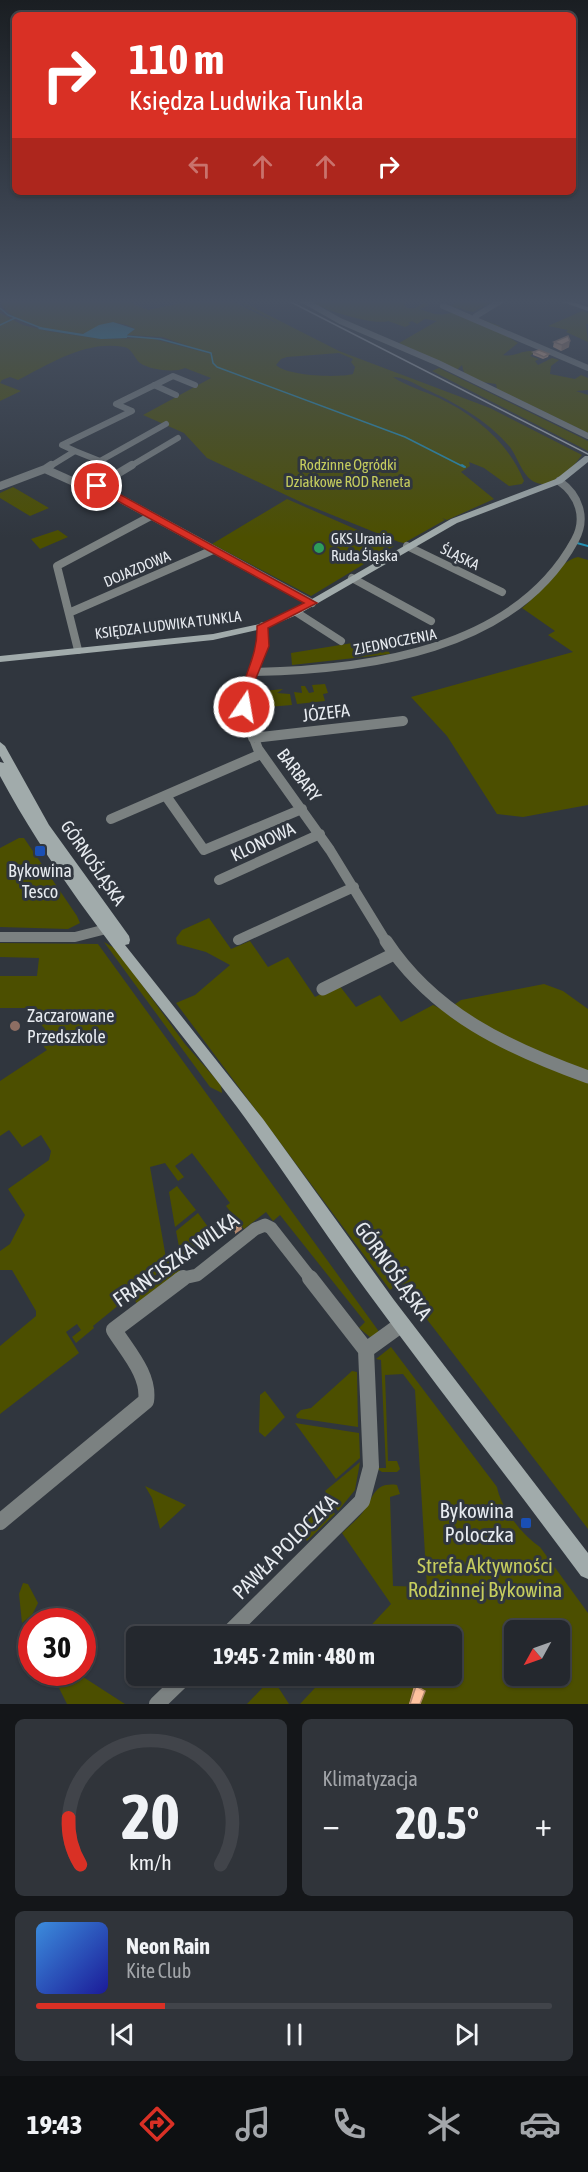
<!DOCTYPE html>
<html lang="pl">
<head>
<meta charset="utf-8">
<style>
	body { margin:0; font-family:"Asap Condensed",sans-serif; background:#30343a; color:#f1f3f6; height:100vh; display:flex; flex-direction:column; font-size:22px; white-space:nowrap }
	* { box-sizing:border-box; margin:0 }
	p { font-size:20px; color:#a3a6aa }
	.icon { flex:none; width:33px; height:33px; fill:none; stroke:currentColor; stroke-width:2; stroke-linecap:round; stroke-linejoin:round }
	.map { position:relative; height:1704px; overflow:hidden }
	.side { display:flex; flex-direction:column; gap:15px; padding:15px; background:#141619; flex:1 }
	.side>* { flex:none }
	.banner { position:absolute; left:12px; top:12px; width:564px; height:183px; border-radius:9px; box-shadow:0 2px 4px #0004,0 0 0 2px #41444a; background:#d93025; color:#fff; overflow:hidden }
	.needle { width:39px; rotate:230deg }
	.controls { position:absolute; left:504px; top:1620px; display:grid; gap:12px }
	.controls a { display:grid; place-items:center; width:66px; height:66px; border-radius:9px; background:#24282e; box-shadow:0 2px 4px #0004,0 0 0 2px #41444a; font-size:30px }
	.speed { position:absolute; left:18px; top:1608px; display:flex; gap:12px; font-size:30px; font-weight:700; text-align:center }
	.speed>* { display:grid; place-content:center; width:78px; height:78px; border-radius:50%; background:#24282e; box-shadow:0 2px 4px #0004,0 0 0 2px #41444a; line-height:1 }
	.speed .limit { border:9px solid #d22; background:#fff; color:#111 }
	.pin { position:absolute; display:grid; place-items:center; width:51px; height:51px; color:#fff; margin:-26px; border:3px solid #fff; border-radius:50%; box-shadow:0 2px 6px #0007 }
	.me { position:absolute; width:66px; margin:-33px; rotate:12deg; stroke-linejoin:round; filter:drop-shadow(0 0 4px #0008) }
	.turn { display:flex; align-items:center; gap:21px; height:126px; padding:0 18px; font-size:27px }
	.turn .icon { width:78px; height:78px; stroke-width:2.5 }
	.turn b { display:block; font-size:42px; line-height:51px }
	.lanes { display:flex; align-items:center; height:57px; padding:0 18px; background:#0003; justify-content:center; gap:30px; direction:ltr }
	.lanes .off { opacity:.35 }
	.big { font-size:45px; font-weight:700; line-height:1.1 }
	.side .tile { flex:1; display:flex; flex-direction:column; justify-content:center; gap:9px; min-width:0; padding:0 21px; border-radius:9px; background:#30343a }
	.side .dial { align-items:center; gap:0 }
	.dial svg { height:156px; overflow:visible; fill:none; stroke:#41444a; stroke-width:7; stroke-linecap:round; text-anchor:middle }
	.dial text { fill:#f1f3f6; stroke:none }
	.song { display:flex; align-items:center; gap:18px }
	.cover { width:72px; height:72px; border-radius:9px; background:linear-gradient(135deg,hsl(210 70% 55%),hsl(240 70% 35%)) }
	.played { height:6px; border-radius:3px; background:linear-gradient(90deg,#d93025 25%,#41444a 25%) }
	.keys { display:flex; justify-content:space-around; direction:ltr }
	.heat { display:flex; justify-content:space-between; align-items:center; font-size:33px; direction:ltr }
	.side .tiles { flex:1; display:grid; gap:15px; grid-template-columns:1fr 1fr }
	.tile:last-child { grid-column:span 2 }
	.trip { position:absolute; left:126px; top:1626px; width:336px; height:60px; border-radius:9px; background:#24282e; box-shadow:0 2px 4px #0004,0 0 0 2px #41444a; font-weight:700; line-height:60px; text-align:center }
	.dock { display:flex; height:96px; justify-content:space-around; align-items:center; background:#0e1012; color:#a3a6aa }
	.dock .icon { width:42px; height:42px }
	.dock .on { color:#d93025 }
	.dock b { font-size:27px; color:#f1f3f6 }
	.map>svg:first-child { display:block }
</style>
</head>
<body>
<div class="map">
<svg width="588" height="1704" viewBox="0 0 588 1704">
	<rect width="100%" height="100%" fill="#30363e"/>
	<path fill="#4c4f00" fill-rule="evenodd" d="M 0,300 L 124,300 L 148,310 L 195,300 L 230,300 L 281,325 L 235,300 L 239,300 L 339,351 L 490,408 L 582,455 C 574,466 557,485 542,484 C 524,483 519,459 510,447 C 486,419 456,403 423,388 C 414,383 403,377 393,377 C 406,386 424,391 439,398 C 475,415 509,443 524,481 L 522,484 L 509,486 L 484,468 L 469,462 L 470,466 L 461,472 L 494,499 L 447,520 L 442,518 L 445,520 L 404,543 L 399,542 L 305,504 L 207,458 L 184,433 L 143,415 L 211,378 L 185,368 C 175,373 150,370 140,363 C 134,358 132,348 124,347 C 86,340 51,363 18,380 L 10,377 L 2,380 L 0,383 L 21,391 L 0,401 L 0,313 L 23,325 L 47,331 L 101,339 L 150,338 L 215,355 L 162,337 L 127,335 L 135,329 C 112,316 103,328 83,334 C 58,330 16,328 1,304 L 3,302 ZM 339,353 L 353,359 L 351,362 L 355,367 L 353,374 C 338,378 287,376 276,365 L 281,359 L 287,357 Z
		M 306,300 L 411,300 L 404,304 L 407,308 L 415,308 L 424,303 L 429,305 L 419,309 C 434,313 437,318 457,311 L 500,326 L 497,330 L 518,343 L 503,355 C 514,358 525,348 535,352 L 530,356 L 539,359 L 535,361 L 538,365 L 552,358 L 559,360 L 551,366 L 550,374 L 575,379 L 581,375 L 588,378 L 588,390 L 576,391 L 588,395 L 588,433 L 497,389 L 496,384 L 482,382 L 464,373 L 462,365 L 456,371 L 399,343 L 437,321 L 425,319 L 417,324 L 412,321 L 408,323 L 411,324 L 405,327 L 388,321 C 373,326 318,308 306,300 Z
		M 454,300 L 496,300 L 473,312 L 450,306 L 457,302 Z
		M 582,311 L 588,313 L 588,324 L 586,324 L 588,342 L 566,332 L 568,330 L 548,326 Z
		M 439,368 L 588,441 L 588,451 L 432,371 Z
		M 13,487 L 49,508 L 30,516 L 0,498 L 0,493 Z
		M 287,499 L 394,546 L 311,596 L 212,544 Z
		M 58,530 L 68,537 L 40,549 L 31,539 Z
		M 578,557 L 588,560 L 588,805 L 523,817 L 497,814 L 447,736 L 411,697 L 573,652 L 548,635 L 555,631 L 522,608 C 540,595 558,561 578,557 Z
		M 383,638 L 390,654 L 292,665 L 291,653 Z
		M 325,684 L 328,693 L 323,694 L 325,701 L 297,704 L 294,692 L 302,693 L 301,686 L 305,686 L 309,693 L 314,692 L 312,685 Z
		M 283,689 L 277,693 L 290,694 L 292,705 L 253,708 L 253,692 Z
		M 19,838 L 24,838 L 77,916 L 80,923 L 68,929 L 0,927 L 0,848 Z
		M 209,918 L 231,949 L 250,941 L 268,967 L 288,957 L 315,997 L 339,985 L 356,1007 L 380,995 L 401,1022 L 433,1005 L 445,1011 L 461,1000 L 544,984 L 563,991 L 588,1009 L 588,1529 L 399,1283 L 390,1290 L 176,1003 L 195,995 L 230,965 L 206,952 L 177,944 L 176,938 L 182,930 Z
		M 104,942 L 116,949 L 185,1044 L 221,1085 L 222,1093 L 210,1087 Z
		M 0,943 L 98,944 L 380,1333 L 370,1337 L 359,1328 L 365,1322 L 280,1215 L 273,1221 L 266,1212 L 244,1229 L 226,1206 L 230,1203 L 192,1153 L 175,1166 L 184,1177 L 178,1181 L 165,1163 L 150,1167 L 166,1258 L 173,1256 L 174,1260 L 93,1326 L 94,1328 L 76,1343 L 72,1337 L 81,1330 L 77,1324 L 66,1332 L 79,1353 L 0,1414 L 0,1346 L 36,1316 L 36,1311 L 12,1270 L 0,1270 L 0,1251 L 10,1244 L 25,1215 L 8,1189 L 49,1160 L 51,1151 L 41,1135 L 22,1147 L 9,1130 L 0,1136 L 0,1081 L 47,1050 L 44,1047 L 45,1029 L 26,1008 L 0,1008 L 0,976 L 37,976 L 39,958 L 0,957 Z
		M 177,1186 L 196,1210 L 175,1227 L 169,1192 Z
		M 198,1213 L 213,1234 L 181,1257 L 176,1231 Z
		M 176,1263 L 180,1271 L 138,1305 L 133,1298 Z
		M 391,1347 L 497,1487 C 501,1508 522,1535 540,1547 L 588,1613 L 588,1704 L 300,1704 L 326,1676 L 452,1676 L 452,1636 L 361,1636 L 391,1604 L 342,1533 C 349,1526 357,1520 363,1512 C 374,1497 374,1482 397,1485 L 400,1494 L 390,1497 L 393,1586 L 427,1587 L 415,1390 L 403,1374 L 385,1375 L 388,1461 L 397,1461 L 400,1469 L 397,1472 L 382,1472 L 376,1468 L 386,1468 L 381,1360 L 376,1359 ZM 514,1630 L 560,1630 L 560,1676 L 514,1676 Z
		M 352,1371 L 357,1372 L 358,1427 L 297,1418 L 296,1415 L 301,1410 L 311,1408 Z
		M 265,1391 L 285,1417 L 265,1437 L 259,1432 L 260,1395 Z
		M 295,1423 L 359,1433 L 360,1458 L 336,1479 Z
		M 360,1462 L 355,1490 L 338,1511 L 325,1491 Z
		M 145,1486 L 186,1505 L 160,1529 L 152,1498 Z
		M 323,1497 L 335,1514 L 307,1541 L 297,1527 Z
		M 23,1583 L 28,1584 L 38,1603 L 32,1615 L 22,1623 L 19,1594 Z
		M 72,1673 L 77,1673 L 125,1704 L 67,1704 L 58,1686 Z
		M 261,1676 L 271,1676 L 289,1704 L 247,1704 L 266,1684 Z"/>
	<path fill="#2591b3" d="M 113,322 L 135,329 L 127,335 L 127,338 L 101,339 L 38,329 L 40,327 L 83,334 L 99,325 Z"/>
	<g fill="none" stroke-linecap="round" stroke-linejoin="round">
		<path stroke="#2591b3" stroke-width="1.5" d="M 0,308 L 8,315 L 41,328
			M 0,325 L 15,318
			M 125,336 L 160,339 L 211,353 L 213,363 L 217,367 L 405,437 L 464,467"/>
		<path stroke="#2591b3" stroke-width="2" d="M 462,465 L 465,467
			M 577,543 L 588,546"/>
		<path stroke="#7b8181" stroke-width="6" d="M 303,300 L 340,321 L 438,363 L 588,436
			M 443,306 L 588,368
			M 476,316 L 502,300
			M 154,385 L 176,395
			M 75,451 L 100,461 L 166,424
			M 49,467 L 75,451 L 62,445 L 132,411 L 116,404 L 173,376 L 195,385
			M 129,467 L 178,438"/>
		<path stroke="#7b8181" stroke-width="8" d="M 132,465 L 97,486 L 312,603
			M 45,469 L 51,465
			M 0,486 L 45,469 L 103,495
			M 407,546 L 502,592
			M 352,578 L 431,621
			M 71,612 L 213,550
			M 296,612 L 341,641
			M 78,650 L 57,566 L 151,516
			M 253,672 C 366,670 515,651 575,540 C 587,518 579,495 559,481
			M 252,677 L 261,650 L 263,626"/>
		<path stroke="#7b8181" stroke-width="10" d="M 252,675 L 245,706 L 246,718 L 258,749 L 330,850 L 387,943
			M 253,738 L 403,721
			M 166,796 L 204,850 L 302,809
			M 111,819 L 261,754
			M 219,880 L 320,834
			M 0,937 L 75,937 L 114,927
			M 238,940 L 354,887"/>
		<path stroke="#7b8181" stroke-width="13" d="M 386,941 C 434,1014 508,1048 588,1077
			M 323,989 L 394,954
			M 179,1279 L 197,1275 L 255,1229 L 265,1225 L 271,1228 L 311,1279"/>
		<path stroke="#7b8181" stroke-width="16" d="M 310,1278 L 366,1350
			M 0,1522 L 146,1401 C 150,1375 127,1351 114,1330 L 183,1278
			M 226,1636 L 362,1501 L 371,1467 L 366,1350 L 402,1324
			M 157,1704 L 186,1676"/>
		<path fill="#a1abab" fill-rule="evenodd" d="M 557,300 L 566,300 L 588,307 L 588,311 Z
			M 585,456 L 588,456 L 588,462 L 562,483 L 457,523 L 299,614 L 266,628 L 213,640 L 0,662 L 0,656 L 213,634 L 260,624 L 293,610 L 451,519 L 556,479 Z
			M 0,742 L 5,746 L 49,825 L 129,936 L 130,940 L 129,944 L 125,945 L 263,1119 L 394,1300 L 588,1553 L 588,1579 L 581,1576 C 510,1480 436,1386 366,1290 C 322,1230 281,1167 237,1107 C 155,998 65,897 0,776 L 0,762 L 4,763 L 0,756 Z"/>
		<path stroke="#abb0b6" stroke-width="1.5" d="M 287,300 L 588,454"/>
	</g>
	<path fill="#daa788" d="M 554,342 L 569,347 L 561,351 L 553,347 Z
		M 533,352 L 549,354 L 548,357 L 543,359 L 533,355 Z
		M 414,1686 L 416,1686 L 420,1704 L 409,1704 Z"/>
	<path fill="#b2886f" d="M 570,341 L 569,347 L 561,351 L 562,345 Z
		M 241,1226 L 242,1229 L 235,1234 L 235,1231 Z"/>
	<path fill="#fec29e" stroke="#b2886f" stroke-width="1.5" d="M 568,336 L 570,341 L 562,345 L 554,342 Z
		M 539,350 L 549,354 L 544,357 L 533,352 Z
		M 235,1218 L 241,1226 L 235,1231 L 229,1223 Z
		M 416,1686 L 425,1691 L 420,1704 L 410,1704 Z"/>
	<linearGradient id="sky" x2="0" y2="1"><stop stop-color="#1a1e22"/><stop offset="0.56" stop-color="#485263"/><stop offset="1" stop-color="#485263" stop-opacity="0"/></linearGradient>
	<rect width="588" height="538" fill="url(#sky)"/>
	<path fill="#d93025" stroke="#8d1f18" stroke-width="1.5" d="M 94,484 L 101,484 L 317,603 L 268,628 L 269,646 L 252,688 L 248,710 L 244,711 L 238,707 C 242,676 258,658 257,626 L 304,603 L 94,488 Z"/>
	<circle fill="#2e9e5b" stroke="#30363e" stroke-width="2" cx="319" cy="548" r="6"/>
	<g fill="#1a4fb4" stroke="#30363e" stroke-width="2">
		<rect x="34" y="845" width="12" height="12" rx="3"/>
		<rect x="520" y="1517" width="12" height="12" rx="3"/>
	</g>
	<circle fill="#8d6e63" stroke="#30363e" stroke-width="2" cx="15" cy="1026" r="6"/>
	<g text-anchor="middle" stroke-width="6" stroke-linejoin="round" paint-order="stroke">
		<g font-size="15" fill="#c6cd5e" stroke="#30363e">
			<text x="348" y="470">Rodzinne Ogródki<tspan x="348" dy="17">Działkowe ROD Reneta</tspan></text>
		</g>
		<g font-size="15" fill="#e7ebf0" stroke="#30363e" text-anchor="start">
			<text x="331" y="544">GKS Urania<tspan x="331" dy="17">Ruda Śląska</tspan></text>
		</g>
		<g font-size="15" fill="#e7ebf0" stroke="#30363e">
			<text transform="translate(460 557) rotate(26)" y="5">ŚLĄSKA</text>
			<text transform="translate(137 569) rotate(-23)" y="5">DOJAZDOWA</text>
			<text transform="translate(168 625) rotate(-7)" y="5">KSIĘDZA LUDWIKA TUNKLA</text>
			<text transform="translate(395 642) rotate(-11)" y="5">ZJEDNOCZENIA</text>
		</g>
		<g font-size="18" fill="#e7ebf0" stroke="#30363e">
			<text transform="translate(326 713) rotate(-7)" y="6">JÓZEFA</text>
			<text transform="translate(299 775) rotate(53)" y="6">BARBARY</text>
			<text transform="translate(263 842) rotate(-25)" y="6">KLONOWA</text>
			<text transform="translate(93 863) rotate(55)" y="6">GÓRNOŚLĄSKA</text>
		</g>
		<g font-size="18" fill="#e7ebf0" stroke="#30363e">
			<text x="40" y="877">Bykowina<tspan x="40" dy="21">Tesco</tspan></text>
			<text x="27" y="1022" text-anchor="start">Zaczarowane<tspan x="27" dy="21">Przedszkole</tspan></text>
		</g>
		<g font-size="21" fill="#e7ebf0" stroke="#30363e">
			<text transform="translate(176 1260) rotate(-35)" y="7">FRANCISZKA WILKA</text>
			<text transform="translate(393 1271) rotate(54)" y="7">GÓRNOŚLĄSKA</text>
			<text transform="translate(285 1547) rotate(-45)" y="7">PAWŁA POLOCZKA</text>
		</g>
		<g font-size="21" fill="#e7ebf0" stroke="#30363e" text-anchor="end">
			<text x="514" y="1518">Bykowina<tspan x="514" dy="24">Poloczka</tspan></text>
		</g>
		<g font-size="21" fill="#c6cd5e" stroke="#30363e">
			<text x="485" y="1573">Strefa Aktywności<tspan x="485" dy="24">Rodzinnej Bykowina</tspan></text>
		</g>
	</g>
</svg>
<div class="controls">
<a><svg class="needle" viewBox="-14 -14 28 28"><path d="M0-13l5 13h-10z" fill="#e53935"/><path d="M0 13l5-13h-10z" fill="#a3a6aa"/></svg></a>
</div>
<div class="speed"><div class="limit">30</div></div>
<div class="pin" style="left:97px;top:486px;background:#d93025"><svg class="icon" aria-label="arrive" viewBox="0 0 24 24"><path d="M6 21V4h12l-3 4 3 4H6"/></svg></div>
<svg class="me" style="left:244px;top:707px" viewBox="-20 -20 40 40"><circle r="17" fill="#d93025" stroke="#fff" stroke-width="3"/><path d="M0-11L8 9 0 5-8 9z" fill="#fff"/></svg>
<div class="trip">19:45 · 2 min · 480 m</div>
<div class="banner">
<div class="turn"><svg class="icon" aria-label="right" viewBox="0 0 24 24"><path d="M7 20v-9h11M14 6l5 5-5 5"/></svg><div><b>110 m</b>Księdza Ludwika Tunkla</div></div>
<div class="lanes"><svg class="icon off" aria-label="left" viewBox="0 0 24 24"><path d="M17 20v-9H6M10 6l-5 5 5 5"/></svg><svg class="icon off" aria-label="ahead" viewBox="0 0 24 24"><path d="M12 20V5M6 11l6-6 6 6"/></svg><svg class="icon off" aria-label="ahead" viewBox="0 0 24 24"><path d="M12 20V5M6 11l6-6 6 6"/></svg><svg class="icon" aria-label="right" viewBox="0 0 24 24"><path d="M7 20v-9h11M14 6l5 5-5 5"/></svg></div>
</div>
</div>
<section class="side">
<div class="tiles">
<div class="tile dial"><svg viewBox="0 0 100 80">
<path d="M14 69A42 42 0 1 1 86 69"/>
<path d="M14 69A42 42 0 0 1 8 45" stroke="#d93025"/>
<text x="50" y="56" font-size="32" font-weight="700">20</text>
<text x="50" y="72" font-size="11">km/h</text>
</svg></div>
<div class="tile"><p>Klimatyzacja</p>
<div class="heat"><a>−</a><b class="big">20.5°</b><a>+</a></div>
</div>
<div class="tile">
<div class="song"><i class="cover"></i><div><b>Neon Rain</b><p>Kite Club</p></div></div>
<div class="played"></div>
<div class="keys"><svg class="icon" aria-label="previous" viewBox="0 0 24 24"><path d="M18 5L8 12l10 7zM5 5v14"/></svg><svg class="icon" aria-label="pause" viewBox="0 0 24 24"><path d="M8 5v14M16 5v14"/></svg><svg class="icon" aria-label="next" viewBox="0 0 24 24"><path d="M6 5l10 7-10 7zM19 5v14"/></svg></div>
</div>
</div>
</section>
<nav class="dock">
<b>19:43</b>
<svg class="icon on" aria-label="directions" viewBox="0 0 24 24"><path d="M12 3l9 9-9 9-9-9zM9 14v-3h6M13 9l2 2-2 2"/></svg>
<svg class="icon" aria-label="music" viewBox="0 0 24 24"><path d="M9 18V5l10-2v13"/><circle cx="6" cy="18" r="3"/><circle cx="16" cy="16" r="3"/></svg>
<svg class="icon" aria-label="phone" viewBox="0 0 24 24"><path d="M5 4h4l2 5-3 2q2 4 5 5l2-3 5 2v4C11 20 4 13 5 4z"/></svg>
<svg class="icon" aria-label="climate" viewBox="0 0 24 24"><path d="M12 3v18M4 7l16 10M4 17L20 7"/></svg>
<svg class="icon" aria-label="car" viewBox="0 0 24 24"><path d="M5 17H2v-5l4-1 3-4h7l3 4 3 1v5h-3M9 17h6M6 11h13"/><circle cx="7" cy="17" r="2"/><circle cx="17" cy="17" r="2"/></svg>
</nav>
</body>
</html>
